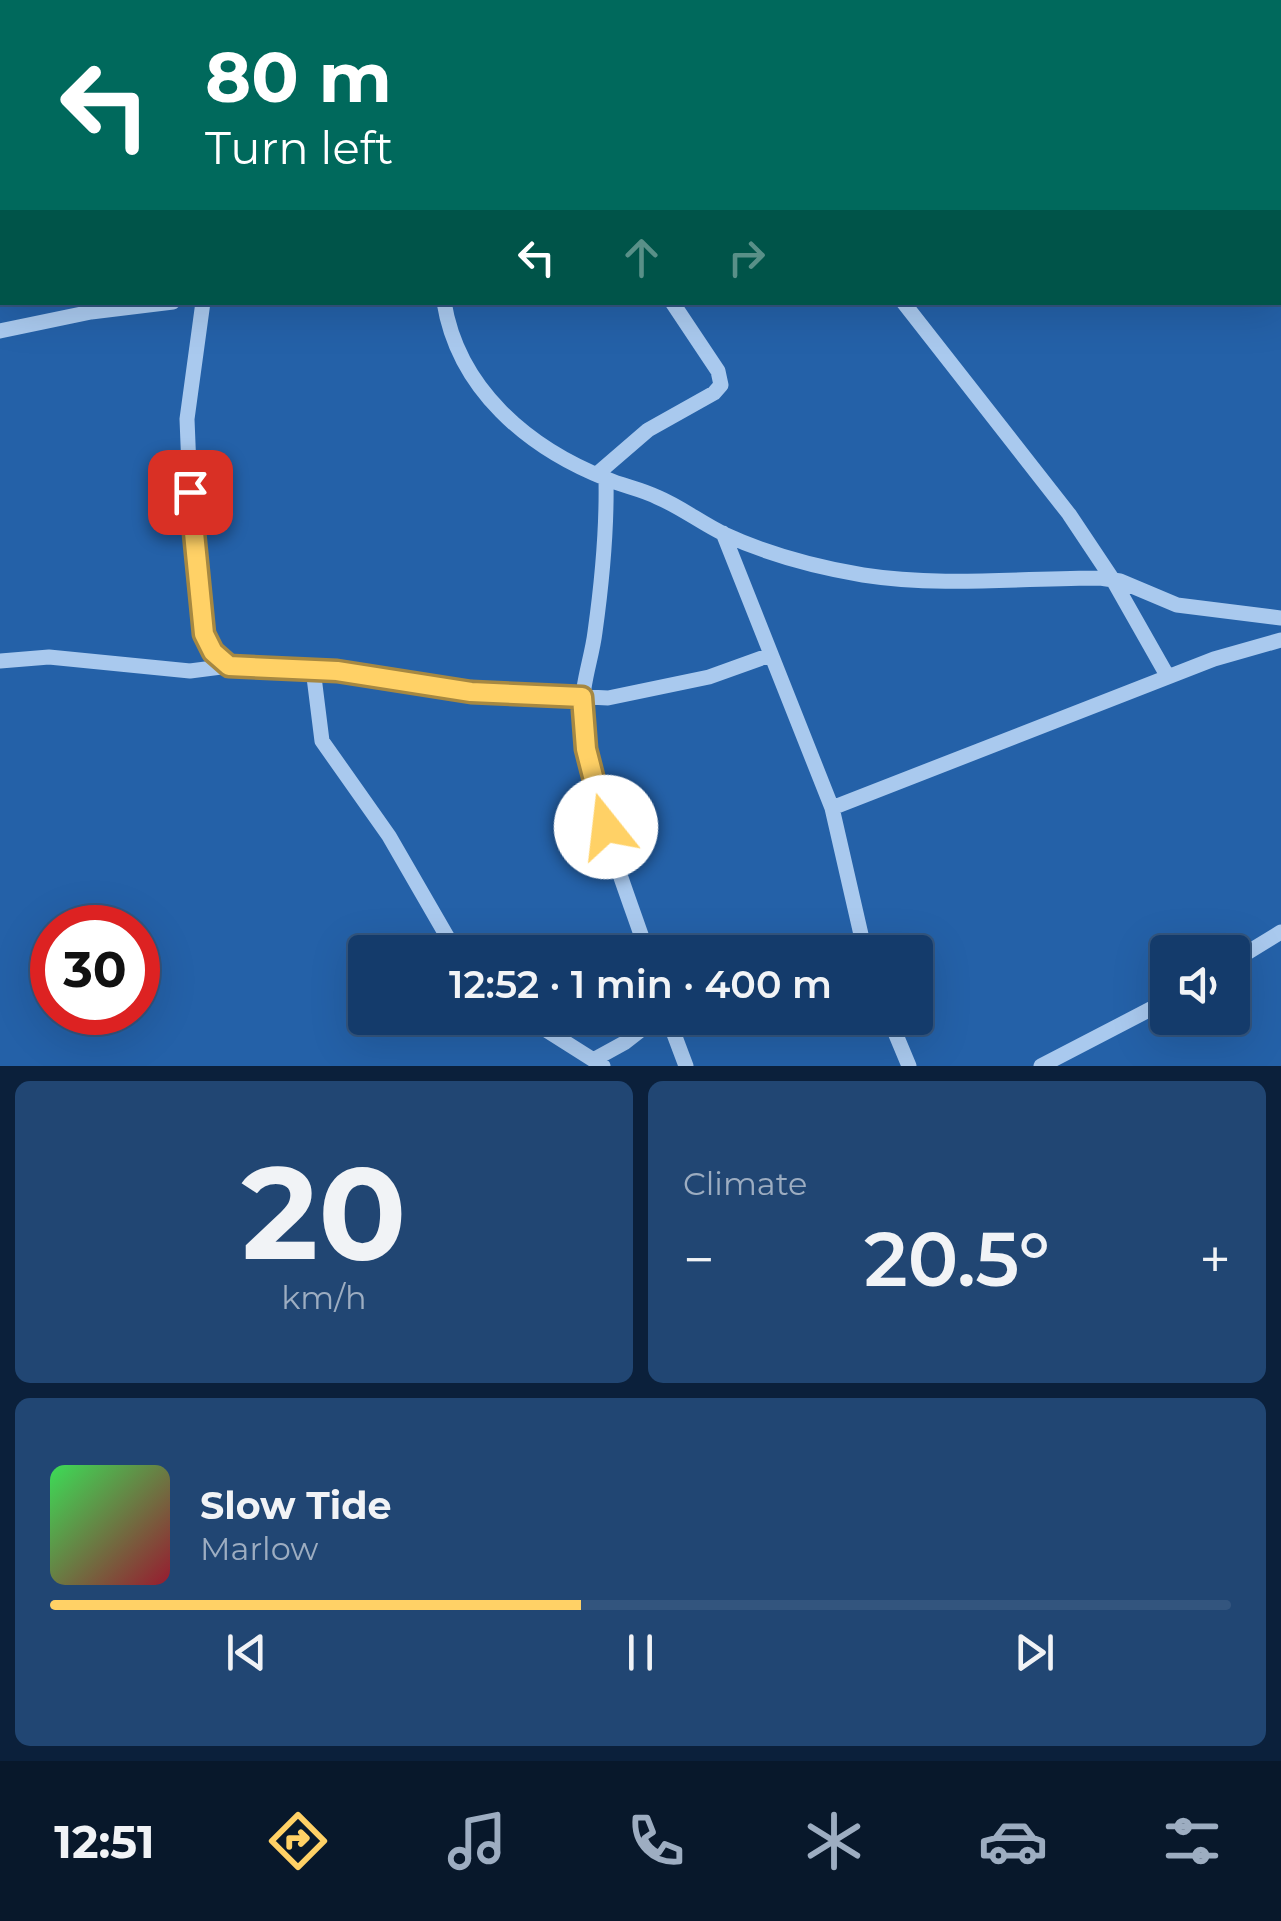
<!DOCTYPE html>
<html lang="en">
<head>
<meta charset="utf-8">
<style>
	body { margin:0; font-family:Montserrat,sans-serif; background:#214673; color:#f1f3f6; height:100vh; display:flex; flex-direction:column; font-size:38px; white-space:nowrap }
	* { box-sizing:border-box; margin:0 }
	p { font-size:32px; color:#9dadc1 }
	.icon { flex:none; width:55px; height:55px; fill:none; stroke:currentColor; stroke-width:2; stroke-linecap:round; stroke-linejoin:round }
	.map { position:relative; height:1066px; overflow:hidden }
	.details { display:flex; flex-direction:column; gap:15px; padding:15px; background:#0b203b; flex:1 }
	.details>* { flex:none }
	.banner { position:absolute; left:0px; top:0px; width:1282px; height:305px; box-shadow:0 10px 40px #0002,0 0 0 2px #33557e; background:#00695c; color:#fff; overflow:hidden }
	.buttons { position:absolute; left:1150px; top:935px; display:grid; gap:20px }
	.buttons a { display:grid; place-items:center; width:100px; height:100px; border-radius:10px; background:#143b6b; box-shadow:0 10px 40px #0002,0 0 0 2px #33557e; font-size:50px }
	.speed { position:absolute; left:30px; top:905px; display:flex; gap:20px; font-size:50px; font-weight:700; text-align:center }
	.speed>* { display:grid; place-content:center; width:130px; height:130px; border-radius:50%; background:#143b6b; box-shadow:0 10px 40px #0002,0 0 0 2px #33557e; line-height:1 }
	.speed .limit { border:15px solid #d22; background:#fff; color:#111 }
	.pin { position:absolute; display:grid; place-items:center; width:85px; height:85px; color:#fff; margin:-42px; border-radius:20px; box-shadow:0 5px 15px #0006 }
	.me { position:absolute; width:110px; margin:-55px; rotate:344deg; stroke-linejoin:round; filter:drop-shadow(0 0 8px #0008) }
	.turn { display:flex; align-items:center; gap:35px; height:210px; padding:0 40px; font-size:45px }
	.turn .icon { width:130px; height:130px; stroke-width:2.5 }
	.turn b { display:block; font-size:70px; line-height:85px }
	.lanes { display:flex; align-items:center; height:95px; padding:0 40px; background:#0003; justify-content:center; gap:50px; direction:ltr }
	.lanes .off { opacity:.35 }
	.big { font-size:75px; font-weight:600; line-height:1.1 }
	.details .tile { flex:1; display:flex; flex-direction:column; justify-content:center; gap:15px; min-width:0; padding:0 35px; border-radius:15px; background:#214673 }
	.details .dial { align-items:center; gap:0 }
	.dial b { font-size:130px; line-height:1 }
	.song { display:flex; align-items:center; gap:30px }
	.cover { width:120px; height:120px; border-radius:15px; background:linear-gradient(135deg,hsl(130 70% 55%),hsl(350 70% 35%)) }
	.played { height:10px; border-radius:5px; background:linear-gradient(90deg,#ffd166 45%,#33557e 45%) }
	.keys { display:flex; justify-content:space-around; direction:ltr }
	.heat { display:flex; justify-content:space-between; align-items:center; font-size:55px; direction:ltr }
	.details .tiles { flex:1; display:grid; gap:15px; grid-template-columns:1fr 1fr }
	.tile:last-child { grid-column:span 2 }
	.trip { position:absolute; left:348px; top:935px; width:585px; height:100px; border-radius:10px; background:#143b6b; box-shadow:0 10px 40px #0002,0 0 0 2px #33557e; font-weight:600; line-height:100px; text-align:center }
	.tabs { display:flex; height:160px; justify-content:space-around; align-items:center; background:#08182b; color:#9dadc1 }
	.tabs .icon { width:70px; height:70px }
	.tabs .active { color:#ffd166 }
	.tabs b { font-size:45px; color:#f1f3f6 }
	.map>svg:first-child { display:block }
</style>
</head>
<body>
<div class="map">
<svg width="1281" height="1066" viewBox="0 0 1281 1066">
	<rect width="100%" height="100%" fill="#1b4f8f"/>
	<path fill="#2461a8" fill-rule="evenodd" d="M 0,0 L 1281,0 L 1281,1066 L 0,1066 ZM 2,2 L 1280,2 L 1280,302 L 2,302 ZM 52,928 L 138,928 L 138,1012 L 52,1012 ZM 365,952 L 915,952 L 915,1018 L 365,1018 ZM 1168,952 L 1232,952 L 1232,1018 L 1168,1018 Z"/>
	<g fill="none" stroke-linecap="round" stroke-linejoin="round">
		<path stroke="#a9c9ee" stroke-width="15" d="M 116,0 L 117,2
			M 271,0 L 272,2
			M 424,0 L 425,2
			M 678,0 L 680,2
			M 841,0 L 843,2
			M 1003,0 L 1005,2
			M 476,2 L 482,0
			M 1043,2 L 1046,0
			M 0,134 L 2,135
			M 0,155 L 2,161
			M 0,181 L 2,180
			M 203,302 L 187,419 L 191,517 L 203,634 L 213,652 L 229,666
			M 444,302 C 458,389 528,448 607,479 C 623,486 641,489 657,497 C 681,507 701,523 724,534 C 767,554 816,567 863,575 C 940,587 1022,578 1100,578 L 1120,581 L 1177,605 L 1281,618
			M 903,302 L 1069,514 L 1113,580 L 1168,677
			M 0,331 L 91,312 L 173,302
			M 597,474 L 648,430 L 714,393 L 721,385 L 718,371 L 672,302
			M 606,479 C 607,530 602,582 595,632 C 592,657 582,683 582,708 C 582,784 623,880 647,952
			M 723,533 L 832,808 L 865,952
			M 0,661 L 49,657 L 190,671 L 229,666 L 313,669 L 471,691 L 608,698 L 709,677 L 770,655
			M 313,669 L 322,741 L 389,836 L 456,952
			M 832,808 L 1214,659 L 1281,640
			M 1232,962 L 1281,932
			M 527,1018 L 603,1066
			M 668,1018 L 686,1066
			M 889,1018 L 909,1066
			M 593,1060 L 624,1043 L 656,1018
			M 1041,1066 L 1168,1000"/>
	</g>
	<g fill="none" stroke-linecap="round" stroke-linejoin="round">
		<g stroke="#a68842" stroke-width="25">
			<path id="route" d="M 190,492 L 204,634 L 213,652 L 229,666 L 337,671 L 471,692 L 582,697 L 586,749 L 606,827"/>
		</g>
		<use href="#route" stroke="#ffd166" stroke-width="18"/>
	</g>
</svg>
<div class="buttons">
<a><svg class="icon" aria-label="sound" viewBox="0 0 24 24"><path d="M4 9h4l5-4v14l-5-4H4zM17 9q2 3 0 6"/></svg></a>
</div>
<div class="speed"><div class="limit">30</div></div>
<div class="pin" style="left:190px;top:492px;background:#d93025"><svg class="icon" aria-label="arrive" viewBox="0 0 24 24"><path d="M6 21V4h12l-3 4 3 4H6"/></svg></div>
<svg class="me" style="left:606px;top:827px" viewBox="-20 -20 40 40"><circle r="19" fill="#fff"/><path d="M0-13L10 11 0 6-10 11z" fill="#ffd166"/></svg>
<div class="trip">12:52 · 1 min · 400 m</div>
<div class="banner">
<div class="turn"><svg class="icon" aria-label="left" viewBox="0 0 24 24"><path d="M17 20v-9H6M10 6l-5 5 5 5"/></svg><div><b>80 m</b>Turn left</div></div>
<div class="lanes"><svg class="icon" aria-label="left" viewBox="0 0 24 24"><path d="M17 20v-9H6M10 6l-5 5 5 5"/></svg><svg class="icon off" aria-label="ahead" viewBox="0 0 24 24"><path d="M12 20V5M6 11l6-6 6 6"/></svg><svg class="icon off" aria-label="right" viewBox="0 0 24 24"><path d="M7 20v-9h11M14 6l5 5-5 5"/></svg></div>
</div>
</div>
<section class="details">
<div class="tiles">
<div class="tile dial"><b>20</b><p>km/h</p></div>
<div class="tile"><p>Climate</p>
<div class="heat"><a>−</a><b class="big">20.5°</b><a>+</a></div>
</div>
<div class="tile">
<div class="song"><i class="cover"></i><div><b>Slow Tide</b><p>Marlow</p></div></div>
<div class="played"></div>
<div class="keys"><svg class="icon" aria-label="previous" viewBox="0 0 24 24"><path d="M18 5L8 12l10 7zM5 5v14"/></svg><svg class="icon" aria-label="pause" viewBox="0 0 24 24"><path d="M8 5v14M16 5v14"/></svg><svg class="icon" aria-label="next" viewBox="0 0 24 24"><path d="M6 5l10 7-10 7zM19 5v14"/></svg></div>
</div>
</div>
</section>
<nav class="tabs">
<b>12:51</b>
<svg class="icon active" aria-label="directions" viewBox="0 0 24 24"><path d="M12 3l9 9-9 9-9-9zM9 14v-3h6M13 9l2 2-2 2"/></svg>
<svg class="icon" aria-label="music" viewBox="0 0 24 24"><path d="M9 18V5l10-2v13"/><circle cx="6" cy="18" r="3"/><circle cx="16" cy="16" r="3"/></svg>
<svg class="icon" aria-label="phone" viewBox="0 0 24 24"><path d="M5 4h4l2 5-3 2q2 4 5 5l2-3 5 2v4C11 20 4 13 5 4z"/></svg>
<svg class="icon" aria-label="climate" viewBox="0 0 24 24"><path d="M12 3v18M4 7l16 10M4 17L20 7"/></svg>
<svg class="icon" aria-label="car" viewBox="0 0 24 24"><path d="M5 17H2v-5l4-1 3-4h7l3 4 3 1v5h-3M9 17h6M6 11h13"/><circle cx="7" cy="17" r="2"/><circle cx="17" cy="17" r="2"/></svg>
<svg class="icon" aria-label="filters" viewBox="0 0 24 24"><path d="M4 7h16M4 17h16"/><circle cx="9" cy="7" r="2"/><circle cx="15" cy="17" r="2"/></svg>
</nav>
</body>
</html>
